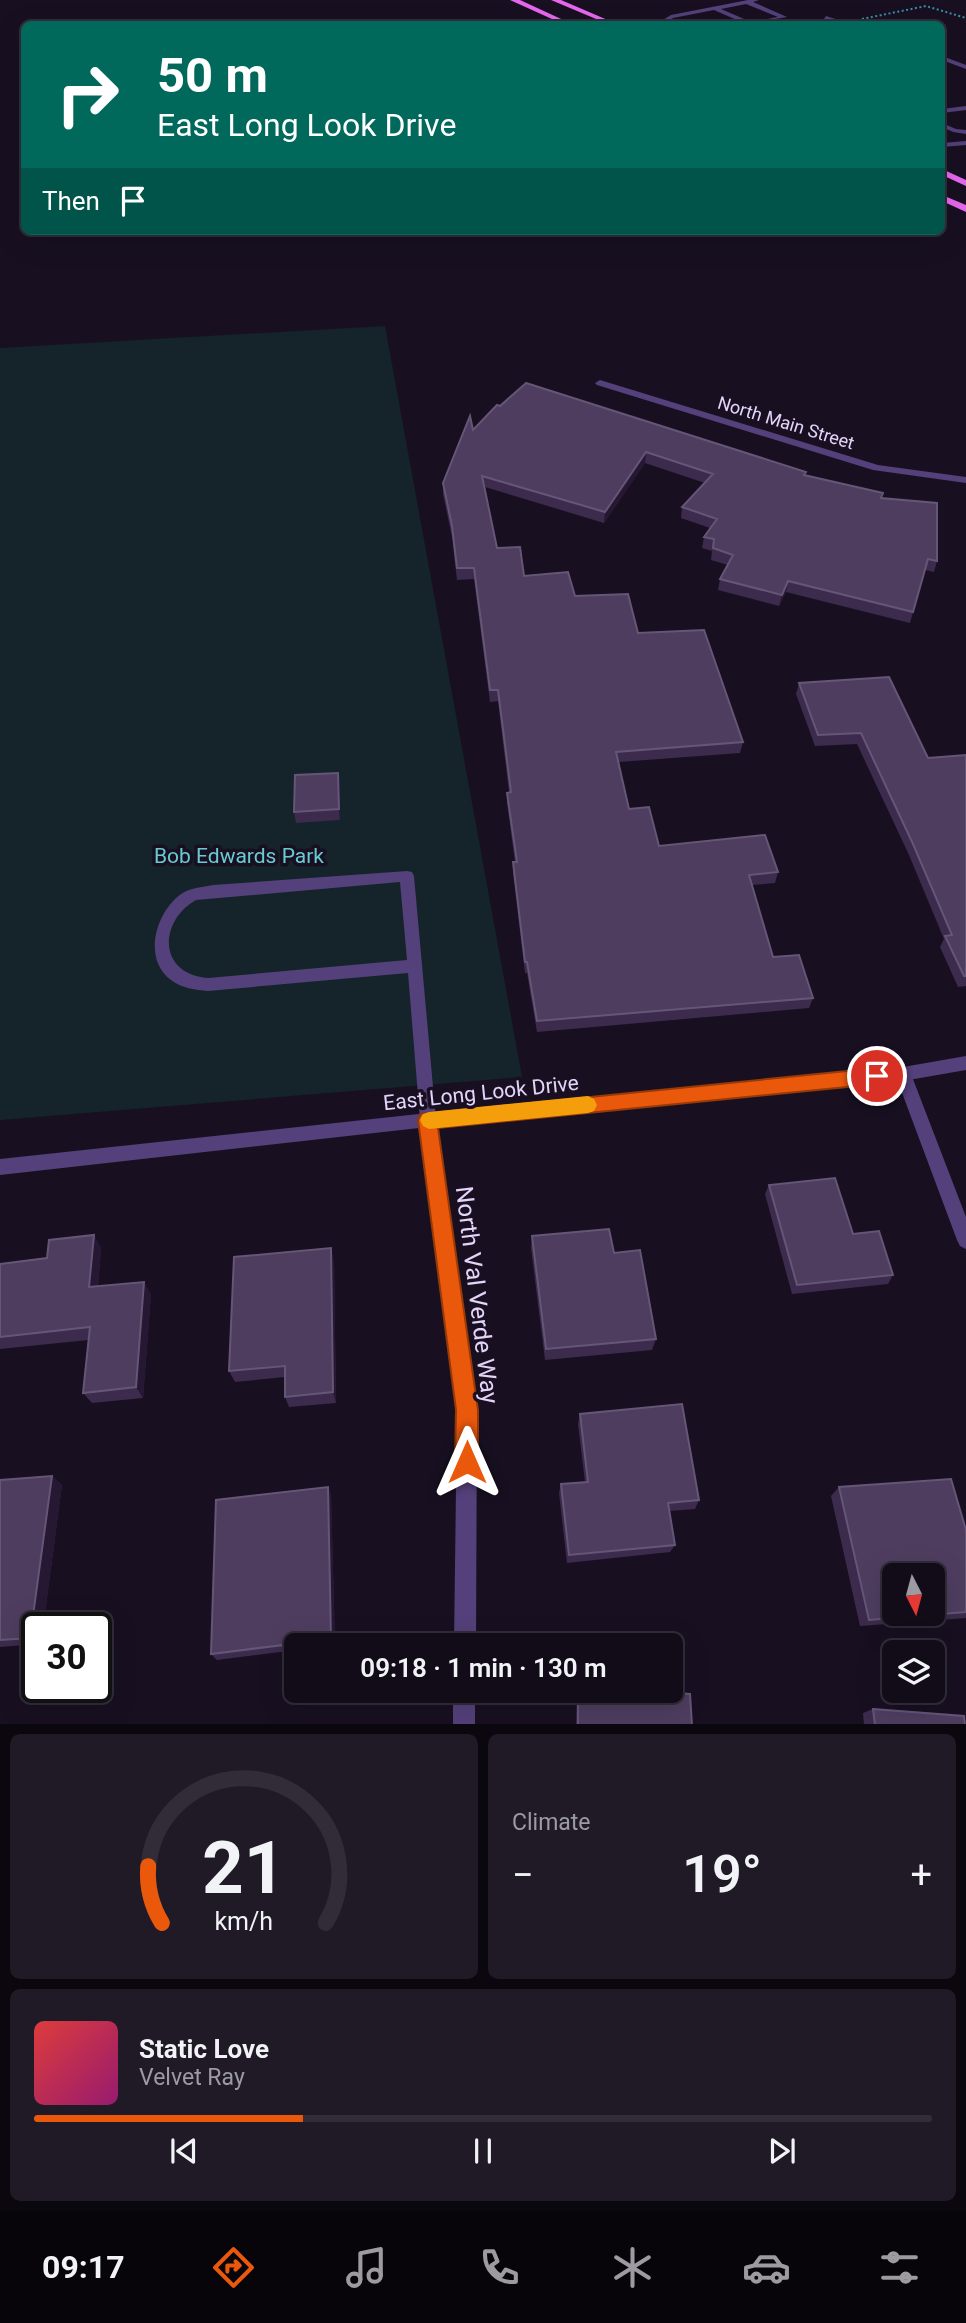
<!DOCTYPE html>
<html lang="en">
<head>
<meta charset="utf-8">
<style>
	body { margin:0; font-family:Roboto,sans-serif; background:#1f1a26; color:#f1f3f6; height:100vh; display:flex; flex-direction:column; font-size:26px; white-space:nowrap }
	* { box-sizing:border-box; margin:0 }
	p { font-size:23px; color:#9c9ba2 }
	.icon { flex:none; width:38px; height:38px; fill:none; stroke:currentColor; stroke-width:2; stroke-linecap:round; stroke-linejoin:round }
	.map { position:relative; height:1724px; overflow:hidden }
	.panel { display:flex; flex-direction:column; gap:10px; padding:10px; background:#0a070e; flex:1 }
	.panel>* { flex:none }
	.top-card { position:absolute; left:21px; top:21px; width:924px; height:214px; border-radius:10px; box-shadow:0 7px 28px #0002,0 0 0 2px #312c38; background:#00695c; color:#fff; overflow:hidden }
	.needle { width:46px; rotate:174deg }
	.buttons { position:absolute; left:882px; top:1563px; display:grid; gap:14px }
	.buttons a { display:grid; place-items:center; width:63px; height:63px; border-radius:10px; background:#120c19; box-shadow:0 7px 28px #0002,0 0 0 2px #312c38; font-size:35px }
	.speed { position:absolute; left:21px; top:1612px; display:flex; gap:14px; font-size:35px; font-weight:700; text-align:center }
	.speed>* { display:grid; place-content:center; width:91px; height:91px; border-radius:50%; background:#120c19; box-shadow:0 7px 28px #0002,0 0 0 2px #312c38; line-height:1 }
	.speed .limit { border:4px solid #111; border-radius:10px; background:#fff; color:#111 }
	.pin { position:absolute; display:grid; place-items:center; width:60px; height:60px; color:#fff; margin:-30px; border:4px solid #fff; border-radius:50%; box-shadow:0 2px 7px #0007 }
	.me { position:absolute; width:77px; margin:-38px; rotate:0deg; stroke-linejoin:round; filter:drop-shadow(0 0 5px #0008) }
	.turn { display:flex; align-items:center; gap:24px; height:147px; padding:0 21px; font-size:32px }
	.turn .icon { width:91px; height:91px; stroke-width:2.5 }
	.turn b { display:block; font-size:49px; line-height:60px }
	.then { display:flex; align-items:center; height:66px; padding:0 21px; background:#0003; gap:14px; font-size:26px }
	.big { font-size:52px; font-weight:600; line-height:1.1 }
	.panel .tile { flex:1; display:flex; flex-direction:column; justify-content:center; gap:10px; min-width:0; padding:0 24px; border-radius:10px; background:#1f1a26 }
	.panel .dial { align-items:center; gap:0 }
	.dial svg { height:182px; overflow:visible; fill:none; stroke:#312c38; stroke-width:7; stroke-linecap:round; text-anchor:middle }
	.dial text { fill:#f1f3f6; stroke:none }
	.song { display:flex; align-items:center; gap:21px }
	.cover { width:84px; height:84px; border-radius:10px; background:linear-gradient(135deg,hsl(0 70% 55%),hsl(320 70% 35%)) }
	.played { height:7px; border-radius:4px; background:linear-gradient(90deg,#ea580c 30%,#312c38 30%) }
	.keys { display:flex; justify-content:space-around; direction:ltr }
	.heat { display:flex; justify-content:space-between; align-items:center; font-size:38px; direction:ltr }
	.panel .tiles { flex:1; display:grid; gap:10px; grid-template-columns:1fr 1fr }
	.tile:last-child { grid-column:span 2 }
	.trip { position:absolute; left:284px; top:1633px; width:399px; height:70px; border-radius:10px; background:#120c19; box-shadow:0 7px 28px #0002,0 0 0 2px #312c38; font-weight:600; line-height:70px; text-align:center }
	.dock { display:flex; height:112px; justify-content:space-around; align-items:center; background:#07050a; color:#9c9ba2 }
	.dock .icon { width:49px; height:49px }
	.dock .selected { color:#ea580c }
	.dock b { font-size:32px; color:#f1f3f6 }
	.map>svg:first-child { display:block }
</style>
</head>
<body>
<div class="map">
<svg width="966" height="1725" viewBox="0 0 966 1725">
	<rect width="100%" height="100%" fill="#181021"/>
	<path fill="#14242a" d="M 385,326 L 522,1077 L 0,1120 L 0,348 Z"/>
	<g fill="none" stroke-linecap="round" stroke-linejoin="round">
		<path stroke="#3c8ca7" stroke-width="2" stroke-dasharray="2 2.5" stroke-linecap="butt" d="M 862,19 L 926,6 L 966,18"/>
		<path fill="#54407a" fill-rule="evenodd" d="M 748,0 L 759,0 L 753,2 L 787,17 L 746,24 L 714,10 L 673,18 L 667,22 L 669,24 L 663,24 L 661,21 L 671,15 ZM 746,4 L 778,17 L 751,22 L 721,9 Z
			M 826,16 L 848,23 L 849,24 L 841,24 L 824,19 Z
			M 942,56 L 966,65 L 966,69 L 942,60 Z
			M 966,106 L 966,110 L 942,113 L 942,109 Z
			M 942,123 L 956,129 L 966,130 L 966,134 L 953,132 L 942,127 Z
			M 966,141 L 966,145 L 942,147 L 942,143 Z
			M 407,871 L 412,872 L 414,876 L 436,1120 L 434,1125 L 428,1127 L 422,1125 L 420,1120 L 408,973 L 208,991 C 196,990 181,988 171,980 C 142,959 156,912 181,894 C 190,888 202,887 213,885 ZM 400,882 L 407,960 L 208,978 C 157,974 159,921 196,900 Z"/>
		<path fill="#54407a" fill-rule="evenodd" d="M 600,380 L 878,465 L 966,477 L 966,483 L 873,470 L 597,385 L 595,383 Z
			M 903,1067 L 909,1069 L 911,1074 L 966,1217 L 966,1249 L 960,1246 L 957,1240 L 895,1074 L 897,1069 Z
			M 428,1113 L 434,1115 L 436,1120 L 477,1410 L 476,1645 L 454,1645 L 457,1410 L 420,1120 L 422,1115 Z
			M 453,1690 L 475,1690 L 475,1725 L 453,1725 Z"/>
		<path fill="#54407a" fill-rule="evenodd" d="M 966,1056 L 966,1070 L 903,1081 L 428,1127 L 0,1175 L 0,1159 L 428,1113 L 903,1067 Z"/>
		<path fill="#e667ee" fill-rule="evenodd" d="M 510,0 L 520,0 L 572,24 L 563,24 Z
			M 551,0 L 561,0 L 617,24 L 608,24 Z
			M 942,169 L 966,180 L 966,186 L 942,175 Z
			M 942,195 L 966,205 L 966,212 L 942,201 Z"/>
	</g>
	<path fill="#3c2b4c" d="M 473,430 L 806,472 L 806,475 L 881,499 L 937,561 L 934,572 L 925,570 L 910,623 L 786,592 L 779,606 L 718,590 L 720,579 L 728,565 L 711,560 L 712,551 L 702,548 L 704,537 L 710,528 L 681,518 L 682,507 L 705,483 L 645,463 L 604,523 L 485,487 L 497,548 L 524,576 L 575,596 L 638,633 L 743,742 L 740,753 L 619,762 L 629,809 L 659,846 L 778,872 L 775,883 L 752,885 L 773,957 L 813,998 L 809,1008 L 537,1032 L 527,973 L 525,973 L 513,873 L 513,862 L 515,862 L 507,803 L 507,793 L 509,792 L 498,701 L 490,702 L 474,579 L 457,580 L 452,537 L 443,494 L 443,483 Z
		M 799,683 L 928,758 L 966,755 L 966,986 L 958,987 L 940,947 L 944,939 L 909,855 L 857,744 L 815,746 L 796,694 Z
		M 340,784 L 340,820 L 296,823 L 294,812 Z
		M 769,1185 L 853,1234 L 893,1275 L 888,1284 L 792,1294 L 765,1194 Z
		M 94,1235 L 101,1248 L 98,1287 L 151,1294 L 143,1398 L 92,1403 L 83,1393 L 88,1340 L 0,1349 L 0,1264 L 47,1258 Z
		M 532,1236 L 614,1253 L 656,1339 L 652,1350 L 545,1360 L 531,1248 Z
		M 334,1260 L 336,1403 L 289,1407 L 285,1397 L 285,1377 L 235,1382 L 229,1371 Z
		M 580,1414 L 699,1500 L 695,1509 L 669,1511 L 675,1545 L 670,1552 L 567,1563 L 559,1493 L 561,1484 L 585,1482 L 578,1424 Z
		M 52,1476 L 62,1485 L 43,1628 L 37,1628 L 37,1644 L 0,1647 L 0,1480 Z
		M 328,1487 L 331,1496 L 335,1645 L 296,1645 L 296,1650 L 217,1660 L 211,1654 Z
		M 839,1487 L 966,1530 L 966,1618 L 860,1626 L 831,1496 Z
		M 577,1690 L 633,1690 L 692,1725 L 576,1725 Z
		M 873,1709 L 965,1725 L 864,1725 L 863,1713 Z"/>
	<path fill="#261833" d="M 646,452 L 645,463 L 604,523 L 605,512 Z
		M 788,581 L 786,592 L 779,606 L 782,595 Z
		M 338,773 L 340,784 L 340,820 L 339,809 Z
		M 94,1235 L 101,1248 L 97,1299 L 89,1287 Z
		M 331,1248 L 334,1260 L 336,1403 L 333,1392 Z
		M 144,1282 L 151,1294 L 143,1398 L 136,1387 Z
		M 52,1476 L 62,1485 L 43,1628 L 37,1628 L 37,1641 L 30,1638 Z
		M 328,1487 L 331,1496 L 335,1645 L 331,1639 Z"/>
	<path fill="#4e3d5f" stroke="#655577" stroke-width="2" fill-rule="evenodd" d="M 526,383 L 806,472 L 804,475 L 883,493 L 881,498 L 937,503 L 937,561 L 928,559 L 913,612 L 788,581 L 782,595 L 720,579 L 733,555 L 713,548 L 714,539 L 704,537 L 717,519 L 682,507 L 713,474 L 646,452 L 605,512 L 482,476 L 497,548 L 520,547 L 524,576 L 568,572 L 575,596 L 628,594 L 638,633 L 704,630 L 743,742 L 616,752 L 629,809 L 649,807 L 659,846 L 765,835 L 778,872 L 749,875 L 773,957 L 799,955 L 813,998 L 537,1021 L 527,962 L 525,962 L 513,862 L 517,862 L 507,793 L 511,792 L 498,690 L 490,690 L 474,568 L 457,568 L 452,526 L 443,483 L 470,416 L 473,430 L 497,405 L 500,406 Z
		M 889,677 L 928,758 L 966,755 L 966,976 L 964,976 L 945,936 L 952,935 L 913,844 L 861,733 L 818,735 L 799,683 Z
		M 338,773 L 339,809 L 294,812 L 295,775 Z
		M 835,1178 L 853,1234 L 879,1231 L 893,1275 L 797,1285 L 769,1185 Z
		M 609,1229 L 614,1253 L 640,1250 L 656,1339 L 546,1349 L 532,1236 Z
		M 94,1235 L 89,1287 L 144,1282 L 136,1387 L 83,1393 L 90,1327 L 0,1337 L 0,1264 L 47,1258 L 49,1240 Z
		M 331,1248 L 333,1392 L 285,1397 L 285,1366 L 229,1371 L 234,1257 Z
		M 682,1404 L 699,1500 L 668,1503 L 675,1545 L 569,1555 L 561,1484 L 588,1482 L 580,1414 Z
		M 52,1476 L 30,1638 L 0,1640 L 0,1480 Z
		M 951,1479 L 966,1530 L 966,1612 L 869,1620 L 839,1487 ZM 894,1575 L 933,1575 L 933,1614 L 894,1614 Z
		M 328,1487 L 331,1639 L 211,1654 L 216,1500 Z
		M 578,1690 L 633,1690 L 690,1694 L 692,1725 L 578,1725 Z
		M 873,1709 L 964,1716 L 965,1725 L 875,1725 Z"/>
	<path fill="#ea580c" stroke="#983908" stroke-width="2" d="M 877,1068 L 883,1071 L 886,1076 L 883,1082 L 877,1084 L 438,1128 L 478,1410 L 478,1462 L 475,1470 L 467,1474 L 459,1470 L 455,1462 L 456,1410 L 418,1120 L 421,1114 Z"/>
	<path fill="#f59e0b" d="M 588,1096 L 594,1099 L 597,1105 L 594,1111 L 588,1113 L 429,1129 L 423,1126 L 420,1120 L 423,1114 L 429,1112 Z"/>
	<g text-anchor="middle" stroke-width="7" stroke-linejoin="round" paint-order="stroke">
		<g font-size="18" fill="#e4d4fa" stroke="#181021">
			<text transform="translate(786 423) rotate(17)" y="6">North Main Street</text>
		</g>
		<g font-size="21" fill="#68cbd2" stroke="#181021">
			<text x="239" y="863">Bob Edwards Park</text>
		</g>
		<g font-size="21" fill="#e4d4fa" stroke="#181021">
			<text transform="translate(481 1093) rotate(-6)" y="7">East Long Look Drive</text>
		</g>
		<g font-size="24" fill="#e4d4fa" stroke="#181021">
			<text transform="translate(477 1295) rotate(83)" y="8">North Val Verde Way</text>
		</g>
	</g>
</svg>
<div class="buttons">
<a><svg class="needle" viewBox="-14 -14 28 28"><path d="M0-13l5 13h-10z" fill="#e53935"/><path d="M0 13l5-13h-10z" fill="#9c9ba2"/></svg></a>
<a><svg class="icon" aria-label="layers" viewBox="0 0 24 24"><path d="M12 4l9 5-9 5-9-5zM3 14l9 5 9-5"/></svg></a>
</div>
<div class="speed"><div class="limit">30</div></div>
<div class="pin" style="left:877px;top:1076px;background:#d93025"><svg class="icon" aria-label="arrive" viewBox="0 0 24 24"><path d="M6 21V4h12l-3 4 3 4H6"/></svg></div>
<svg class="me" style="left:467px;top:1462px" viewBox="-20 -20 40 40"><path d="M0-17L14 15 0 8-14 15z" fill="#ea580c" stroke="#fff" stroke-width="4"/></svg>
<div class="trip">09:18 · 1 min · 130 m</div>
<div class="top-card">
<div class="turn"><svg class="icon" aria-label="right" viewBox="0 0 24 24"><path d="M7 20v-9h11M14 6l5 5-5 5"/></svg><div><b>50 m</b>East Long Look Drive</div></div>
<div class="then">Then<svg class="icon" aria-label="arrive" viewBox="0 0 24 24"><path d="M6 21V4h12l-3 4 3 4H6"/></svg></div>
</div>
</div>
<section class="panel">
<div class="tiles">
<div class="tile dial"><svg viewBox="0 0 100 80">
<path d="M14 69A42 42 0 1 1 86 69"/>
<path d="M14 69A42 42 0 0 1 8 44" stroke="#ea580c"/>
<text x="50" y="56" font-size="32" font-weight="700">21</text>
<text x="50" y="72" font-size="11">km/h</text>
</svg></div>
<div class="tile"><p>Climate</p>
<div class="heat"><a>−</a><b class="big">19°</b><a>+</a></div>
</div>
<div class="tile">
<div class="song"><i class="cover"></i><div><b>Static Love</b><p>Velvet Ray</p></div></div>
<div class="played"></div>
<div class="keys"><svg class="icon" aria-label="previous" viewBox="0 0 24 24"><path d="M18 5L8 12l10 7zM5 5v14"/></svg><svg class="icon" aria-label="pause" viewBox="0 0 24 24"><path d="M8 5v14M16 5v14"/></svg><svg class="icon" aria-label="next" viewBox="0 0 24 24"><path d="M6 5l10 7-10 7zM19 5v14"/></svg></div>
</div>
</div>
</section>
<nav class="dock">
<b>09:17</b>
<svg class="icon selected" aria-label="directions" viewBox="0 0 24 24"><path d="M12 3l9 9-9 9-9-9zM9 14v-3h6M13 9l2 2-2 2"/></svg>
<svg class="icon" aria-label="music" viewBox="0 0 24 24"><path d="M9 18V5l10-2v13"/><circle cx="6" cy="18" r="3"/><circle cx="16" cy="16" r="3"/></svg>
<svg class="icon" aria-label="phone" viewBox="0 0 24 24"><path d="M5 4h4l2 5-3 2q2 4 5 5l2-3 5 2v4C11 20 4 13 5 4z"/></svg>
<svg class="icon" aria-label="climate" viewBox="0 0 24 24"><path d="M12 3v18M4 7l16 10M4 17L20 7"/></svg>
<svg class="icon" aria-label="car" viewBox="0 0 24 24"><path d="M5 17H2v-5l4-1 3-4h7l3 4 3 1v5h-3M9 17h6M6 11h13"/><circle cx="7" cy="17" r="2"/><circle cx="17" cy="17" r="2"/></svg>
<svg class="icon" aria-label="filters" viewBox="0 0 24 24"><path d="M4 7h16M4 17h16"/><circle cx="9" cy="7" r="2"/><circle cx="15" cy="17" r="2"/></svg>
</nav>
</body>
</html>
